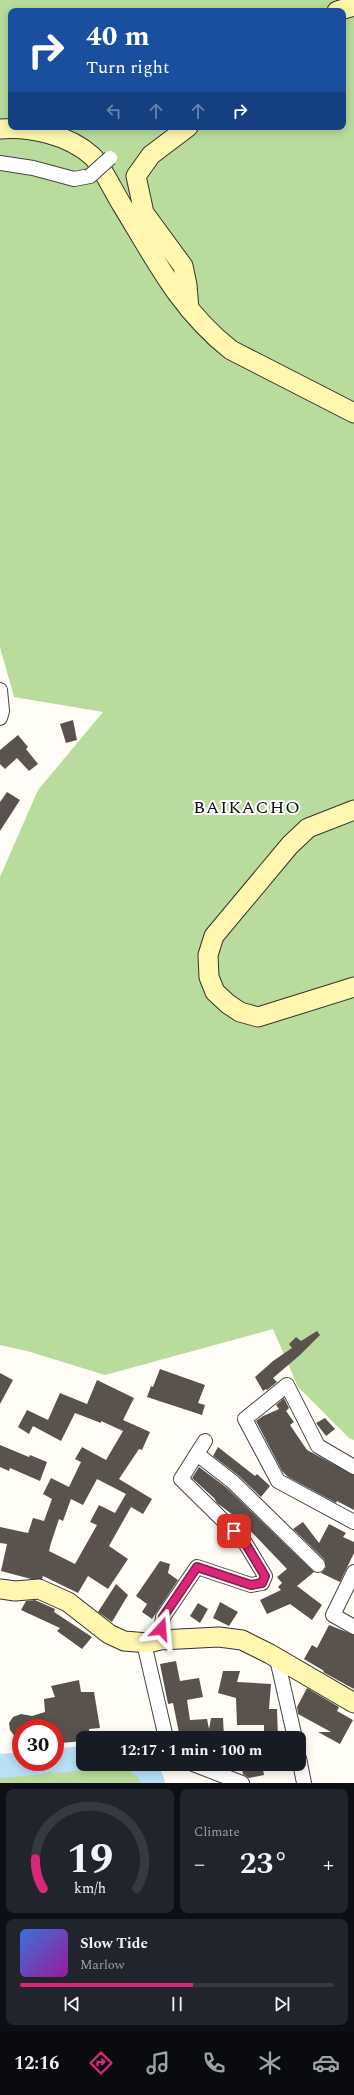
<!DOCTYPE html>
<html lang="en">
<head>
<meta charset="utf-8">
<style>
	body { margin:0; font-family:Spectral,serif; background:#20242c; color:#f1f3f6; height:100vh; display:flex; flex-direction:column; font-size:15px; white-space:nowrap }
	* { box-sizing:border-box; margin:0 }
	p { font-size:13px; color:#9ea1a6 }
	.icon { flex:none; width:22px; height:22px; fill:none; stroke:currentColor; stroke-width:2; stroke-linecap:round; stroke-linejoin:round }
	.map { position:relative; height:1783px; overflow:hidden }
	.details { display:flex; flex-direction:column; gap:6px; padding:6px; background:#0d0f14; flex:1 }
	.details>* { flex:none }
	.hud { position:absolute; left:8px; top:8px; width:338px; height:122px; border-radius:8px; box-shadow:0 2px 10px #0003; background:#1a4fa0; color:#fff; overflow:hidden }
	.speed { position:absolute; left:12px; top:1719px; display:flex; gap:8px; font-size:20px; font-weight:700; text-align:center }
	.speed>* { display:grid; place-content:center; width:52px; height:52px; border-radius:50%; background:#171b24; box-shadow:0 2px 10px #0003; line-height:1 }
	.speed .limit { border:6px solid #d22; background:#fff; color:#111 }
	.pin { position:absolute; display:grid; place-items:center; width:34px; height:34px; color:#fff; margin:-17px; border-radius:8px; box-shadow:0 2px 6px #0006 }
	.me { position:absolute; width:44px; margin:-22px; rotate:19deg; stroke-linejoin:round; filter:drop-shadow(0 0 3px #0008) }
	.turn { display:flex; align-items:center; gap:14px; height:84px; padding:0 12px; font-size:18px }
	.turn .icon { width:52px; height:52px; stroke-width:2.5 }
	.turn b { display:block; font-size:28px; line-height:34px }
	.lanes { display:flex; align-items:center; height:38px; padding:0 12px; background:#0003; justify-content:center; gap:20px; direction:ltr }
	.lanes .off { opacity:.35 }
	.big { font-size:30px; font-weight:700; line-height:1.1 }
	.details .card { flex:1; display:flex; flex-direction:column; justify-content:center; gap:6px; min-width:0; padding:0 14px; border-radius:8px; background:#20242c }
	.details .dial { align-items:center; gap:0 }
	.dial svg { height:104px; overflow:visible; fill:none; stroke:#363941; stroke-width:7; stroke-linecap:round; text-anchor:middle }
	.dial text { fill:#f1f3f6; stroke:none }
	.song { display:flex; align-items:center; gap:12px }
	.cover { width:48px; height:48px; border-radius:6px; background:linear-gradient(135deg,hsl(220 70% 55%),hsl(300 70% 35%)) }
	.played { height:4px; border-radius:2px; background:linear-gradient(90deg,#db2777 55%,#363941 55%) }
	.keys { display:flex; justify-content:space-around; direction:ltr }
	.heat { display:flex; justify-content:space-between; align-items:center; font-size:22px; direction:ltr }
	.details .tiles { flex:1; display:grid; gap:6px; grid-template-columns:1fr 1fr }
	.card:last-child { grid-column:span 2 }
	.trip { position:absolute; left:76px; top:1731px; width:230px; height:40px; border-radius:8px; background:#171b24; box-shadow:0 2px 10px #0003; font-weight:700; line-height:40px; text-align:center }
	.tab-bar { display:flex; height:64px; justify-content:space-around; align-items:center; background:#090b0e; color:#9ea1a6 }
	.tab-bar .icon { width:28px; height:28px }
	.tab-bar .active { color:#db2777 }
	.tab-bar b { font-size:18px; color:#f1f3f6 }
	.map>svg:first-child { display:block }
</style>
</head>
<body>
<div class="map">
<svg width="354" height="1783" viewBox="0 0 354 1783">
	<rect width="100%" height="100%" fill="#fffdf5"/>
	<path fill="#b9dc9c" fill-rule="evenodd" d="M 0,0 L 354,0 L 354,1440 L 349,1438 L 298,1387 L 273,1329 L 105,1375 L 27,1351 L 0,1345 L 0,877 L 38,790 L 103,712 L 14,697 L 0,647 ZM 11,11 L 343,11 L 343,127 L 11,127 Z
		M 148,1764 L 152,1783 L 0,1783 L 0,1770 Z"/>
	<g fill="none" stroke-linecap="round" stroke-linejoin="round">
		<path stroke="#b9e0f7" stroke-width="24" d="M 55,1761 L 83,1758
			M 140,1764 L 147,1767 L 153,1783
			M 0,1766 L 42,1762"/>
	</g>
	<path fill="#5a524d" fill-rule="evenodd" d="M 73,720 L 77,740 L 66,743 L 60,724 Z
		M 18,735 L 28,747 L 26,749 L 38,764 L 29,771 L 17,758 L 5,769 L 0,764 L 0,750 Z
		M 7,792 L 20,800 L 0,831 L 0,802 Z
		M 317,1331 L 320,1335 L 300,1355 L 273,1378 L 277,1382 L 267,1390 L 266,1389 L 263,1391 L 255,1377 L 273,1361 L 292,1348 L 289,1344 L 296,1337 L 301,1341 Z
		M 160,1369 L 205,1385 L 198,1403 L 205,1405 L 202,1415 L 147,1397 L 151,1386 L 153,1387 Z
		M 0,1373 L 13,1380 L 0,1404 Z
		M 97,1380 L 134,1398 L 123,1420 L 150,1432 L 142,1450 L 139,1449 L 119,1479 L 152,1499 L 143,1514 L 131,1507 L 109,1546 L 128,1559 L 108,1589 L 88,1576 L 78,1593 L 43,1576 L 42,1579 L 31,1579 L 1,1571 L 7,1544 L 0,1543 L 0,1527 L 28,1533 L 33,1518 L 44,1521 L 52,1499 L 43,1494 L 51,1478 L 69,1487 L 81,1462 L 75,1459 L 82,1447 L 106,1460 L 123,1431 L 101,1421 L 101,1423 L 75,1413 L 61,1441 L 33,1426 L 29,1434 L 18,1427 L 27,1410 L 48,1420 L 60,1393 L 87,1404 ZM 97,1479 L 126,1494 L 115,1513 L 99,1505 L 90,1522 L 97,1525 L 75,1564 L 49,1551 L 51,1543 L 59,1519 L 63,1521 L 71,1499 L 83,1505 Z
		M 284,1398 L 289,1408 L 286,1411 L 294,1422 L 290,1425 L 307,1450 L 354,1475 L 354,1510 L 337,1501 L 336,1503 L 288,1477 L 282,1471 L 256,1421 L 263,1416 L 279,1409 L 276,1405 Z
		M 325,1418 L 335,1429 L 326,1436 L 316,1423 Z
		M 0,1445 L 29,1457 L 30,1455 L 47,1462 L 40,1481 L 10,1468 L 9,1471 L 0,1467 Z
		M 218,1447 L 255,1476 L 257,1474 L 270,1486 L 261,1497 L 239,1476 L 213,1456 Z
		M 199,1467 L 227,1488 L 314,1572 L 297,1586 L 322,1605 L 312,1620 L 290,1604 L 267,1614 L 260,1600 L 281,1590 L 278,1587 L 282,1583 L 277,1577 L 287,1569 L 241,1521 L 217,1503 L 214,1498 L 192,1478 Z
		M 303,1522 L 319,1543 L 329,1524 L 346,1533 L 343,1537 L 354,1542 L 354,1553 L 340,1582 L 321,1573 L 326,1567 L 324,1559 L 293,1529 Z
		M 160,1561 L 170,1564 L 168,1573 L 178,1580 L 152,1619 L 142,1612 L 147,1604 L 136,1596 Z
		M 116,1584 L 128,1595 L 112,1622 L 98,1612 Z
		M 35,1600 L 55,1609 L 54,1612 L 92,1637 L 82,1649 L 57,1631 L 60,1628 L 21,1610 L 26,1601 Z
		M 220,1602 L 238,1612 L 229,1626 L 213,1618 Z
		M 198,1603 L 208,1609 L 200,1623 L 190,1616 Z
		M 329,1625 L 354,1635 L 354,1689 L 323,1672 L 324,1671 L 304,1659 L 312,1645 L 317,1648 Z
		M 176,1661 L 180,1681 L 199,1678 L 203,1697 L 187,1700 L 190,1720 L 207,1719 L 209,1729 L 211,1718 L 223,1718 L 224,1738 L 180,1738 L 173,1703 L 168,1704 L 160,1664 Z
		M 223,1671 L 240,1671 L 237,1682 L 271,1684 L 269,1709 L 277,1709 L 278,1738 L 264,1738 L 264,1725 L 237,1725 L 236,1698 L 218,1693 Z
		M 79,1680 L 81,1692 L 94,1692 L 100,1728 L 89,1729 L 90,1738 L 83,1738 L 83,1741 L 61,1743 L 60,1736 L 55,1737 L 55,1728 L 21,1728 L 21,1745 L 10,1730 L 9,1723 L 13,1717 L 21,1714 L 32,1716 L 45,1712 L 44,1699 L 55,1697 L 51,1686 Z
		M 307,1688 L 339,1707 L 337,1711 L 353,1720 L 340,1744 L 318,1732 L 331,1732 L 298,1714 L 297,1707 Z
		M 241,1764 L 262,1764 L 264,1775 L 249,1778 L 243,1774 Z"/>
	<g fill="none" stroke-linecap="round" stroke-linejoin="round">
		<g stroke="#444" stroke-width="16">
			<path id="street" d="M 0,163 L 33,168 L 74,179 L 90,176
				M 0,690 L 2,711 L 0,718
				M 197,1454 L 233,1482 L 318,1565
				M 354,1467 L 318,1446 L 287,1385 L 245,1419 L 278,1481 L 354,1522
				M 354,1572 L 333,1615 L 354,1627
				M 160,1640 L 163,1617 L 197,1567 L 251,1585 L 262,1583 L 265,1576 L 244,1541 L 181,1479 L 205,1441
				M 144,1643 L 166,1738
				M 277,1659 L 295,1738
				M 299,1758 L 304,1783
				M 193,1764 L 242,1783"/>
		</g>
		<g stroke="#333" stroke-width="21">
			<path id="secondary" d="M 337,11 L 354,6
				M 188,127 L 151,155 L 136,176 L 144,213 L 183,266 L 187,285 L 189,309
				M 0,129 C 29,126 69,135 92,156 C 100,163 115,194 122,205 C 155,259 180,310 231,350 L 354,413
				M 354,810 L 308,828 L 290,845 L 214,936 L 208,955 L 209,977 L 215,992 L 228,1004 L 240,1012 L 258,1017 L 354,987
				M 0,1589 L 15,1591 L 39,1589 L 68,1602 L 109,1634 L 124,1641 L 148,1643 L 160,1640 L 219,1637 L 242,1640 L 270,1654 L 354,1703"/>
		</g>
		<use href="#street" stroke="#fff" stroke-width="14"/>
		<use href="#secondary" stroke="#fff6b0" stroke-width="19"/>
		<g stroke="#444" stroke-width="16" stroke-linecap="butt">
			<path id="street-bridge" d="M 90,176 L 110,158"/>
		</g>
		<use href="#street-bridge" stroke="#fff" stroke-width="14"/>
	</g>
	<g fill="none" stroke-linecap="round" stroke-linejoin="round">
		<g stroke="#8e194d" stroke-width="10">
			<path id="route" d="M 161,1629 L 163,1617 L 197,1567 L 251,1585 L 262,1583 L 265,1576 L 244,1541 L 234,1531"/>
		</g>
		<use href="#route" stroke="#db2777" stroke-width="7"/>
	</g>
	<g text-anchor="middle" stroke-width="4" stroke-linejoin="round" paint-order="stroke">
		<g font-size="18" letter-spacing="1" fill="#111" stroke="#fff">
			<text x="247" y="813">BAIKACHO</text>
		</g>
	</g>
</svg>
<div class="speed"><div class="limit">30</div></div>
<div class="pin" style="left:234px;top:1531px;background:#d93025"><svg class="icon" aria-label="arrive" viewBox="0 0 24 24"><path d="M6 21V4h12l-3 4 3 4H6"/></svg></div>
<svg class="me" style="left:161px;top:1629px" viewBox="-20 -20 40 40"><path d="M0-17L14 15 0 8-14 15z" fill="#db2777" stroke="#fff" stroke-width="4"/></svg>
<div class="trip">12:17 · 1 min · 100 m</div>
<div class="hud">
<div class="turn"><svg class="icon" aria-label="right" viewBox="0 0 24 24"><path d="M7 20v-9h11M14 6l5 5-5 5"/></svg><div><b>40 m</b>Turn right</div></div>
<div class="lanes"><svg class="icon off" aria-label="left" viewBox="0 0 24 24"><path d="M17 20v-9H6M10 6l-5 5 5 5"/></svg><svg class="icon off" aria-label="ahead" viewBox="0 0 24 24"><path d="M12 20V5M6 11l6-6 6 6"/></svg><svg class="icon off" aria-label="ahead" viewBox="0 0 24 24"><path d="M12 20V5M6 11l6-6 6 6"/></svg><svg class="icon" aria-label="right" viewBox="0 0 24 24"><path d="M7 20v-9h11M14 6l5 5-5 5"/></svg></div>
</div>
</div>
<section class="details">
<div class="tiles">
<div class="card dial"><svg viewBox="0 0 100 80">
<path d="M14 69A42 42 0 1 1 86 69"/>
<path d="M14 69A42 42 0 0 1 8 46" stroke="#db2777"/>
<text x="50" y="56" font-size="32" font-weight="700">19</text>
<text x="50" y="72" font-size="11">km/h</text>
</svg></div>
<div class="card"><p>Climate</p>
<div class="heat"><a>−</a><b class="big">23°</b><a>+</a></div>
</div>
<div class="card">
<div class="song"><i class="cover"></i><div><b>Slow Tide</b><p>Marlow</p></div></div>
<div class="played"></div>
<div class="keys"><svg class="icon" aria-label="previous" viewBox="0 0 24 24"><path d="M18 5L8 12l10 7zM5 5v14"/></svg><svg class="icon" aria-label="pause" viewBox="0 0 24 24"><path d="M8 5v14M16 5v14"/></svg><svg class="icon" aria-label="next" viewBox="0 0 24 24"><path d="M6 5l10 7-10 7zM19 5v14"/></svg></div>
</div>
</div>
</section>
<nav class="tab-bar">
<b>12:16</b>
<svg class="icon active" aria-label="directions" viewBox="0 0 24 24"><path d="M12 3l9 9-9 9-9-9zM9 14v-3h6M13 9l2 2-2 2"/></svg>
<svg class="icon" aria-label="music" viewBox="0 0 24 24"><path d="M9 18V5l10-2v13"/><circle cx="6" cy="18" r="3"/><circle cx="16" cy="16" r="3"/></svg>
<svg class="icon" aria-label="phone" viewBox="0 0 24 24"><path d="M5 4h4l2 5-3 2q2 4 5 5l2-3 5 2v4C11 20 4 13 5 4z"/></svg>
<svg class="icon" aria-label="climate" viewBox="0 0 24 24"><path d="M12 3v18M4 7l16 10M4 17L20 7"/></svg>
<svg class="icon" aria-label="car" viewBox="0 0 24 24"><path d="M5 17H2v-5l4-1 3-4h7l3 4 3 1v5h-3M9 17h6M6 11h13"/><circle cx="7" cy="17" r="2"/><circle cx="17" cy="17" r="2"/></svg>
</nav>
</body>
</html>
